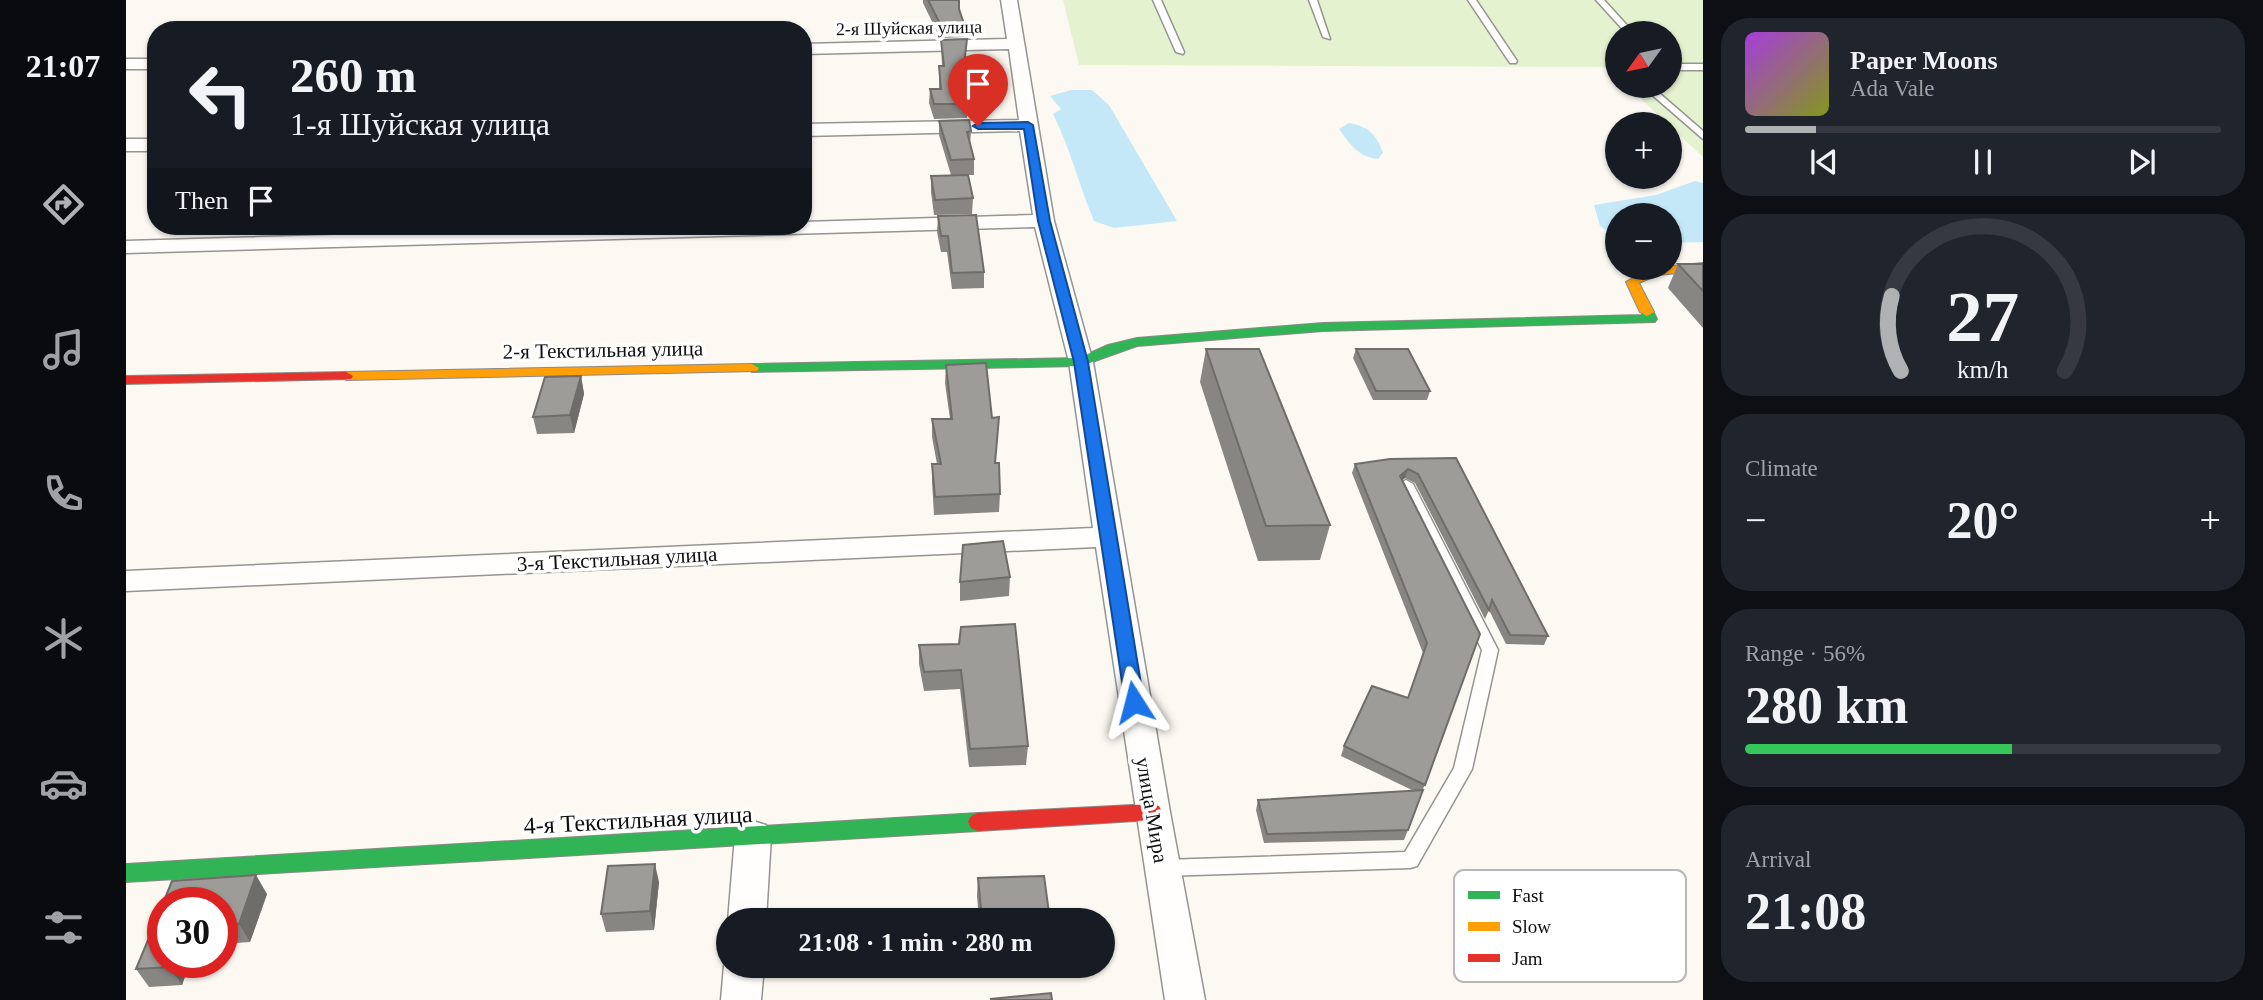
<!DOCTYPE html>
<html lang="en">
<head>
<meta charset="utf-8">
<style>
	body { margin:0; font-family:Georgia,serif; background:#20242c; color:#f1f3f6; height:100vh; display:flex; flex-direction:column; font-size:26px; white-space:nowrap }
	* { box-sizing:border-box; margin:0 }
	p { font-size:23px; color:#9ea1a6 }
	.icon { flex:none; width:38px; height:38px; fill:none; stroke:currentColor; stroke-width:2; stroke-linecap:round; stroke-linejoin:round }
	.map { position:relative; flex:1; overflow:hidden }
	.panel { display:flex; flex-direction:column; gap:18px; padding:18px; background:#0d0f14; width:560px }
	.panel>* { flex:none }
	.guide { position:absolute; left:21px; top:21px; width:665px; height:214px; border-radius:28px; box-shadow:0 2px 5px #0004; background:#171b24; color:#f1f3f6; overflow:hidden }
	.needle { width:46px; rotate:237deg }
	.tools { position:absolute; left:1479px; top:21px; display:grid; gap:14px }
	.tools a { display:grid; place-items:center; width:77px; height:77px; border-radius:50%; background:#171b24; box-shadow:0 2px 5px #0004; font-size:35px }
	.speed { position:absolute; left:21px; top:887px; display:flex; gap:14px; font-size:35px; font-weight:700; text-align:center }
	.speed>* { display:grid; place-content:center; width:91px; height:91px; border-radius:50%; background:#171b24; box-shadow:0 2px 5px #0004; line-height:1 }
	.speed .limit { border:10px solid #d22; background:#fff; color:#111 }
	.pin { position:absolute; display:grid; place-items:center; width:60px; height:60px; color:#fff; margin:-72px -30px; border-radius:50% 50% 50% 0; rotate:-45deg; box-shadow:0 0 7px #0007 }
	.pin .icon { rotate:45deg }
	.me { position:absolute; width:77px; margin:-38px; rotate:351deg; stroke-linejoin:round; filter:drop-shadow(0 0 5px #0008) }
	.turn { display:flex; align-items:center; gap:24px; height:147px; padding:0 28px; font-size:32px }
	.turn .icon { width:91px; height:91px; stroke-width:2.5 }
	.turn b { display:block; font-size:49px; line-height:60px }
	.then { display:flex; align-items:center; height:66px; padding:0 28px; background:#0003; gap:14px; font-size:26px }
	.big { font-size:52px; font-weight:800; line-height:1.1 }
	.panel .widget { flex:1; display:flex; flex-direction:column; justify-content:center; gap:10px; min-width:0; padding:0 24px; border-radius:28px; background:#20242c }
	.panel .dial { align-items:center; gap:0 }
	.dial svg { height:182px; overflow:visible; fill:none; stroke:#363941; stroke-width:7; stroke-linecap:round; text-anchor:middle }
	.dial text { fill:#f1f3f6; stroke:none }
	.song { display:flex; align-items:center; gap:21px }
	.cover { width:84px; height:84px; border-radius:10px; background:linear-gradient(135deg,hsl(280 70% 55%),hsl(70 70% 35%)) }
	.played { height:7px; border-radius:4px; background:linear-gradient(90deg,#b0b1b2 15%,#363941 15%) }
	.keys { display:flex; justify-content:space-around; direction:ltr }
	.heat { display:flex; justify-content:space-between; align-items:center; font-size:38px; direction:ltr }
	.charge { height:10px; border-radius:5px; background:linear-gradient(90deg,#34c759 56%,#363941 0) }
	.trip { position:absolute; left:590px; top:908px; width:399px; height:70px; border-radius:35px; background:#171b24; box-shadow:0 2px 5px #0004; font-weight:800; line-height:70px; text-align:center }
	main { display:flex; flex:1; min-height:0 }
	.tab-bar { display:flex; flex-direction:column; width:126px; justify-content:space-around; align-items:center; background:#090b0e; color:#9ea1a6 }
	.tab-bar .icon { width:49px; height:49px }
	.tab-bar .selected { color:#b0b1b2 }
	.tab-bar b { font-size:32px; color:#f1f3f6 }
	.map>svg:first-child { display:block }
</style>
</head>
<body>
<main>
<nav class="tab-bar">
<b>21:07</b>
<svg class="icon selected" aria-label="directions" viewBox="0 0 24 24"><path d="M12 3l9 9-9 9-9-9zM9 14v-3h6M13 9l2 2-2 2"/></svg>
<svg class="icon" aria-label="music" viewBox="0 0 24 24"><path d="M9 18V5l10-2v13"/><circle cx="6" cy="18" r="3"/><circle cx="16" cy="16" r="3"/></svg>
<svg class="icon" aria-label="phone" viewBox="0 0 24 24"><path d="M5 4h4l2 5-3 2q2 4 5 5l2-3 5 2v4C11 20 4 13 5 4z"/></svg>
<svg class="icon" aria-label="climate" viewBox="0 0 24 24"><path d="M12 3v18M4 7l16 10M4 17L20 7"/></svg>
<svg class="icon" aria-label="car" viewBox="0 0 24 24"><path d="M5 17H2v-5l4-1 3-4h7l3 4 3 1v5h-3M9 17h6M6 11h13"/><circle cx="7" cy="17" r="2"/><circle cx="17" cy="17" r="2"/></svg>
<svg class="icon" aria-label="filters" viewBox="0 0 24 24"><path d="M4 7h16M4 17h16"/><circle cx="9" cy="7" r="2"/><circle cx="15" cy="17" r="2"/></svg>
</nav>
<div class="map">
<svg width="1577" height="1000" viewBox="0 0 1577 1000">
	<rect width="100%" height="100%" fill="#fcf9f2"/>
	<path fill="#e5f2d0" d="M 937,0 L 1577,0 L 1577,157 L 1501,86 L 1544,86 L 1544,33 L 1491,33 L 1491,76 L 1482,67 L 953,65 Z"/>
	<path fill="#c5e8f8" d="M 945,90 L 966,90 L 983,105 L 1051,221 L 988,228 L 968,221 C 953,185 944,148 927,114 L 935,109 L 924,96 Z
		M 1223,123 C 1242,126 1251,135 1257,153 L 1252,159 C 1232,157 1224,144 1213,129 Z
		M 1569,181 L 1577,183 L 1577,242 L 1544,243 L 1544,215 L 1491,215 L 1491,238 L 1474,226 L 1468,205 L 1530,195 Z"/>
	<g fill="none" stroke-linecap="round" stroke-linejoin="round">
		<g stroke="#959491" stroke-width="3">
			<path id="lane" d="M 1027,0 L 1035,0 L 1058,52 L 1057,54 L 1050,52 Z
				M 1183,0 L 1191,0 L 1204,39 L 1197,37 Z
				M 1342,0 L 1350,0 L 1391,61 L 1390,63 L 1384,63 Z
				M 1470,0 L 1478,0 L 1508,33 L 1500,33 Z
				M 1544,64 L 1577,64 L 1577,70 L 1544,70 Z
				M 1516,86 L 1525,86 L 1577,131 L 1577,139 Z
				M 1280,480 L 1287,484 L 1372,650 L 1346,769 L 1291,866 L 1284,868 L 1037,876 L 1030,874 L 1028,868 L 1030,862 L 1037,860 L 1279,852 L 1328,768 L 1356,650 L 1273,484 Z"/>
		</g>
		<g stroke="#959491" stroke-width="3">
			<path id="street" d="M 875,0 L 891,0 L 928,221 L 967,362 L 1044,812 L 1079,1000 L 1039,1000 L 970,547 L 0,591 L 0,571 L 967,528 L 943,362 L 909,227 L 0,253 L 0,241 L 527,226 L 677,226 L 677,222 L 907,215 L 894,131 L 677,136 L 677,124 L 893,120 L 883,49 L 677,54 L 677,44 L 881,39 Z
				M 0,59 L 30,59 L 30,69 L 0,69 Z
				M 0,139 L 30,139 L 30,151 L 0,151 Z
				M 627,821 L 640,825 L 645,836 L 640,920 L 602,921 L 609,836 L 614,825 Z
				M 602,957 L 602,966 L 638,966 L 635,1000 L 595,1000 L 598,966 Z"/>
		</g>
		<g stroke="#8c8a87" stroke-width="2">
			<path id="fast" d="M 1521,308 L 1526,309 L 1531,319 L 1529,322 L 1197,331 L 1011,346 L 955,366 L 626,372 L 619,368 L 626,364 L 953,358 L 982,345 L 1011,338 L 1197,323 L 1516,315 L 1516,309 Z
				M 852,813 L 859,816 L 862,822 L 859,828 L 852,831 L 0,882 L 0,864 Z"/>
		</g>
		<g stroke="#8c8a87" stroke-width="2">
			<path id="slow" d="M 1577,263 L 1577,271 L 1531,275 L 1513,283 L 1528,312 L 1521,316 L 1514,312 L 1500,282 L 1526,268 Z
				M 626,364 L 633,368 L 631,371 L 220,380 L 213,376 L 220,372 Z"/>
		</g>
		<g stroke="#8c8a87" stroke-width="2">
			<path id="jam" d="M 220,372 L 227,376 L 225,379 L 0,384 L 0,376 Z
				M 1026,804 L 1033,806 L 1036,812 L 1033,818 L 1026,820 L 852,831 L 845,828 L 842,822 L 845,816 L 852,813 Z"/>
		</g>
		<use href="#lane" fill="#fffefd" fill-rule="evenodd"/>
		<use href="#street" fill="#fffefd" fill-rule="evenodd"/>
		<use href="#fast" fill="#30b455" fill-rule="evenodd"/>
		<use href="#slow" fill="#ff9f0a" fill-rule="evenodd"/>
		<use href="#jam" fill="#e5322d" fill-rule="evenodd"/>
	</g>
	<path fill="#888683" d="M 797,0 L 833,0 L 833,9 L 838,24 L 838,37 L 814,38 L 797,3 Z
		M 815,40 L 840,53 L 838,71 L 841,104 L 841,118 L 808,119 L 803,103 L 804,89 L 813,89 L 813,66 L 816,66 Z
		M 813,121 L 845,131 L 844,145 L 848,159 L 848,175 L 825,175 L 813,135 Z
		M 805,176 L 847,198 L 846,214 L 808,215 L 805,192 Z
		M 812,216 L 858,272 L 858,288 L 826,289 L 821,252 L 815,252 L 811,232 Z
		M 1552,264 L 1577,264 L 1577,328 L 1542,288 Z
		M 1080,349 L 1204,525 L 1194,560 L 1132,561 L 1074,382 Z
		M 1230,349 L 1304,391 L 1301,400 L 1247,400 L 1227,358 Z
		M 820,365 L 870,463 L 874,494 L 873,512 L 808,515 L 806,482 L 806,464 L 811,464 L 806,437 L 806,419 L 824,419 L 819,383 Z
		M 455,376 L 458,394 L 448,433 L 411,434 L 407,417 Z
		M 1330,458 L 1422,636 L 1418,645 L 1380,644 L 1363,610 L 1359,619 L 1289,483 L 1279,478 L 1276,480 L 1354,634 L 1282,830 L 1278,840 L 1138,843 L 1130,810 L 1132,800 L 1288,791 L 1215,756 L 1218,746 L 1282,698 L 1297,653 L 1226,473 L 1229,464 Z
		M 884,577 L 883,596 L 834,601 L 834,582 Z
		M 833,644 L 902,746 L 900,765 L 843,767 L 834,689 L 798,691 L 793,664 L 793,645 Z
		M 852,878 L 924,920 L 853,920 L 851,896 Z
		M 533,882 L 528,930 L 480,932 L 475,914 Z
		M 141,894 L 124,942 L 96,944 L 96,903 Z
		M 64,962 L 56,985 L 23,987 L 10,969 Z"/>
	<path fill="#6f6d6a" d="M 455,376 L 458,394 L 448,433 L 444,415 Z
		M 1282,469 L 1279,478 L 1271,485 L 1274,476 Z
		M 529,864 L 533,882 L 528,930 L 524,911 Z
		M 130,875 L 141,894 L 124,942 L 113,924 Z
		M 45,962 L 64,962 L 56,985 L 43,967 Z"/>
	<path fill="#9e9c98" stroke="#6f6d6a" stroke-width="2" d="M 802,0 L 833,0 L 833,9 L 838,24 L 814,24 Z
		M 841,39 L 838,65 L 841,104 L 808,104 L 804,89 L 815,89 L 813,66 L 818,66 L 815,40 Z
		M 843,120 L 845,131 L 841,132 L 848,159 L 825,160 L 813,121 Z
		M 842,175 L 847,198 L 809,200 L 805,176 Z
		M 850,215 L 858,272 L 826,273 L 822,236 L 815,236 L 812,216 Z
		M 1552,264 L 1577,264 L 1577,291 Z
		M 1080,349 L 1133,349 L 1204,525 L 1140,526 Z
		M 1230,349 L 1282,349 L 1304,391 L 1250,391 Z
		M 860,363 L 866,418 L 873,417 L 869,463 L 873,463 L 874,494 L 809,497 L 806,464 L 815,464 L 806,419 L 826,419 L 820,365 Z
		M 455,376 L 444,415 L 407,417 L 419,377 Z
		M 1330,458 L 1422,636 L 1384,635 L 1366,600 L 1363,610 L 1292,474 L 1282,469 L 1274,476 L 1354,634 L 1299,785 L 1218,746 L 1246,686 L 1282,698 L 1301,643 L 1229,464 L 1264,459 Z
		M 877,541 L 884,577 L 834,582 L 837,545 Z
		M 889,624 L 902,746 L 844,749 L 835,670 L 798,672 L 793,645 L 833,644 L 835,627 Z
		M 1297,790 L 1282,830 L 1141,834 L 1132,800 Z
		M 529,864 L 524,911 L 475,914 L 482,866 Z
		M 130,875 L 113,924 L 96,925 L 96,903 L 37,903 L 46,881 Z
		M 918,876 L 924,920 L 856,920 L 852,878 Z
		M 37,904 L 37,962 L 45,962 L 43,967 L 10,969 Z
		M 925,993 L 926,1000 L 865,1000 L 865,999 Z"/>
	<path fill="#1a73e8" stroke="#114b97" stroke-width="2" d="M 902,122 L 907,125 L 924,221 L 962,362 L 1018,702 L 1015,707 L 1008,709 L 1001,707 L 999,702 L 948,362 L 912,221 L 898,129 L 852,129 L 847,126 L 852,123 Z"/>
	<g text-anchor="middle" stroke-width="7" stroke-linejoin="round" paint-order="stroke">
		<g font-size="18" fill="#0e0e0e" stroke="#fff">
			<text transform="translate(783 28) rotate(-1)" y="6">2-я Шуйская улица</text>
		</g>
		<g font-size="21" fill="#0e0e0e" stroke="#fff">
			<text transform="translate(477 350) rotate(-1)" y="7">2-я Текстильная улица</text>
			<text transform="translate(491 559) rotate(-3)" y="7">3-я Текстильная улица</text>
			<text transform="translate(1026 810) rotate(80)" y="7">улица Мира</text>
		</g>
		<g font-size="24" fill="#0e0e0e" stroke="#fff">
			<text transform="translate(512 820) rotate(-3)" y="8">4-я Текстильная улица</text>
		</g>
	</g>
	<rect x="1328" y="870" width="232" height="112" rx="10" fill="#fff" stroke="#b7b7b7" stroke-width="2"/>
	<rect x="1342" y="891" width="32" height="8" fill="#30b455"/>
	<rect x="1342" y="922" width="32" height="9" fill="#ff9f0a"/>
	<rect x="1342" y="954" width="32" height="8" fill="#e5322d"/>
	<g font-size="19" fill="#0e0e0e">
		<text x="1386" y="902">Fast</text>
		<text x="1386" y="933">Slow</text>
		<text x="1386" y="965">Jam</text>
	</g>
</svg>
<div class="tools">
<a><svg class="needle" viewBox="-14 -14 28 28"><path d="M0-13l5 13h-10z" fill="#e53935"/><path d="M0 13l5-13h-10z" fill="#9ea1a6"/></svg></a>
<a>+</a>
<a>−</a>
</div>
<div class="speed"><div class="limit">30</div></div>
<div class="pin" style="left:852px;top:126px;background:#d93025"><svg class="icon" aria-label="arrive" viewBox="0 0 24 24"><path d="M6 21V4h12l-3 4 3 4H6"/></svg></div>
<svg class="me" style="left:1008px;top:702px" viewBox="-20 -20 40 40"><path d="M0-17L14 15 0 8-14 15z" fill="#1a73e8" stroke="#fff" stroke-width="4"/></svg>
<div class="trip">21:08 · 1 min · 280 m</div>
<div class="guide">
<div class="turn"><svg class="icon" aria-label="left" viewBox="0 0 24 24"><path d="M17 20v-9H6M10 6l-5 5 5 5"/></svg><div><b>260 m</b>1-я Шуйская улица</div></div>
<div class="then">Then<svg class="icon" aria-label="arrive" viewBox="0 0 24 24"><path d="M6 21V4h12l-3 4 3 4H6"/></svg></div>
</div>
</div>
<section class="panel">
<div class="widget">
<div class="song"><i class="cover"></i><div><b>Paper Moons</b><p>Ada Vale</p></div></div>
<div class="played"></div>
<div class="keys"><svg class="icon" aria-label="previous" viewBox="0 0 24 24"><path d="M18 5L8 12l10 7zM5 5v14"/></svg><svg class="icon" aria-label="pause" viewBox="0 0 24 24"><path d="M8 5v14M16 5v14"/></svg><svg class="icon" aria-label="next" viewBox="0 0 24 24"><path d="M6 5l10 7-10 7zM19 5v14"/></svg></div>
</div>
<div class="widget dial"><svg viewBox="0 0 100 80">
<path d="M14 69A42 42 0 1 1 86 69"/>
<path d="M14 69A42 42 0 0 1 10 36" stroke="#b0b1b2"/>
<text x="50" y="56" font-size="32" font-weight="700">27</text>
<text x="50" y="72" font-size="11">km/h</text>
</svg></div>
<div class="widget"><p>Climate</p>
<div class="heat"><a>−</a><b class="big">20°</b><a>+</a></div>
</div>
<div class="widget"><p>Range · 56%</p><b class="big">280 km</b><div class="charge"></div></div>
<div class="widget"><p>Arrival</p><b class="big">21:08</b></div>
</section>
</main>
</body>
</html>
